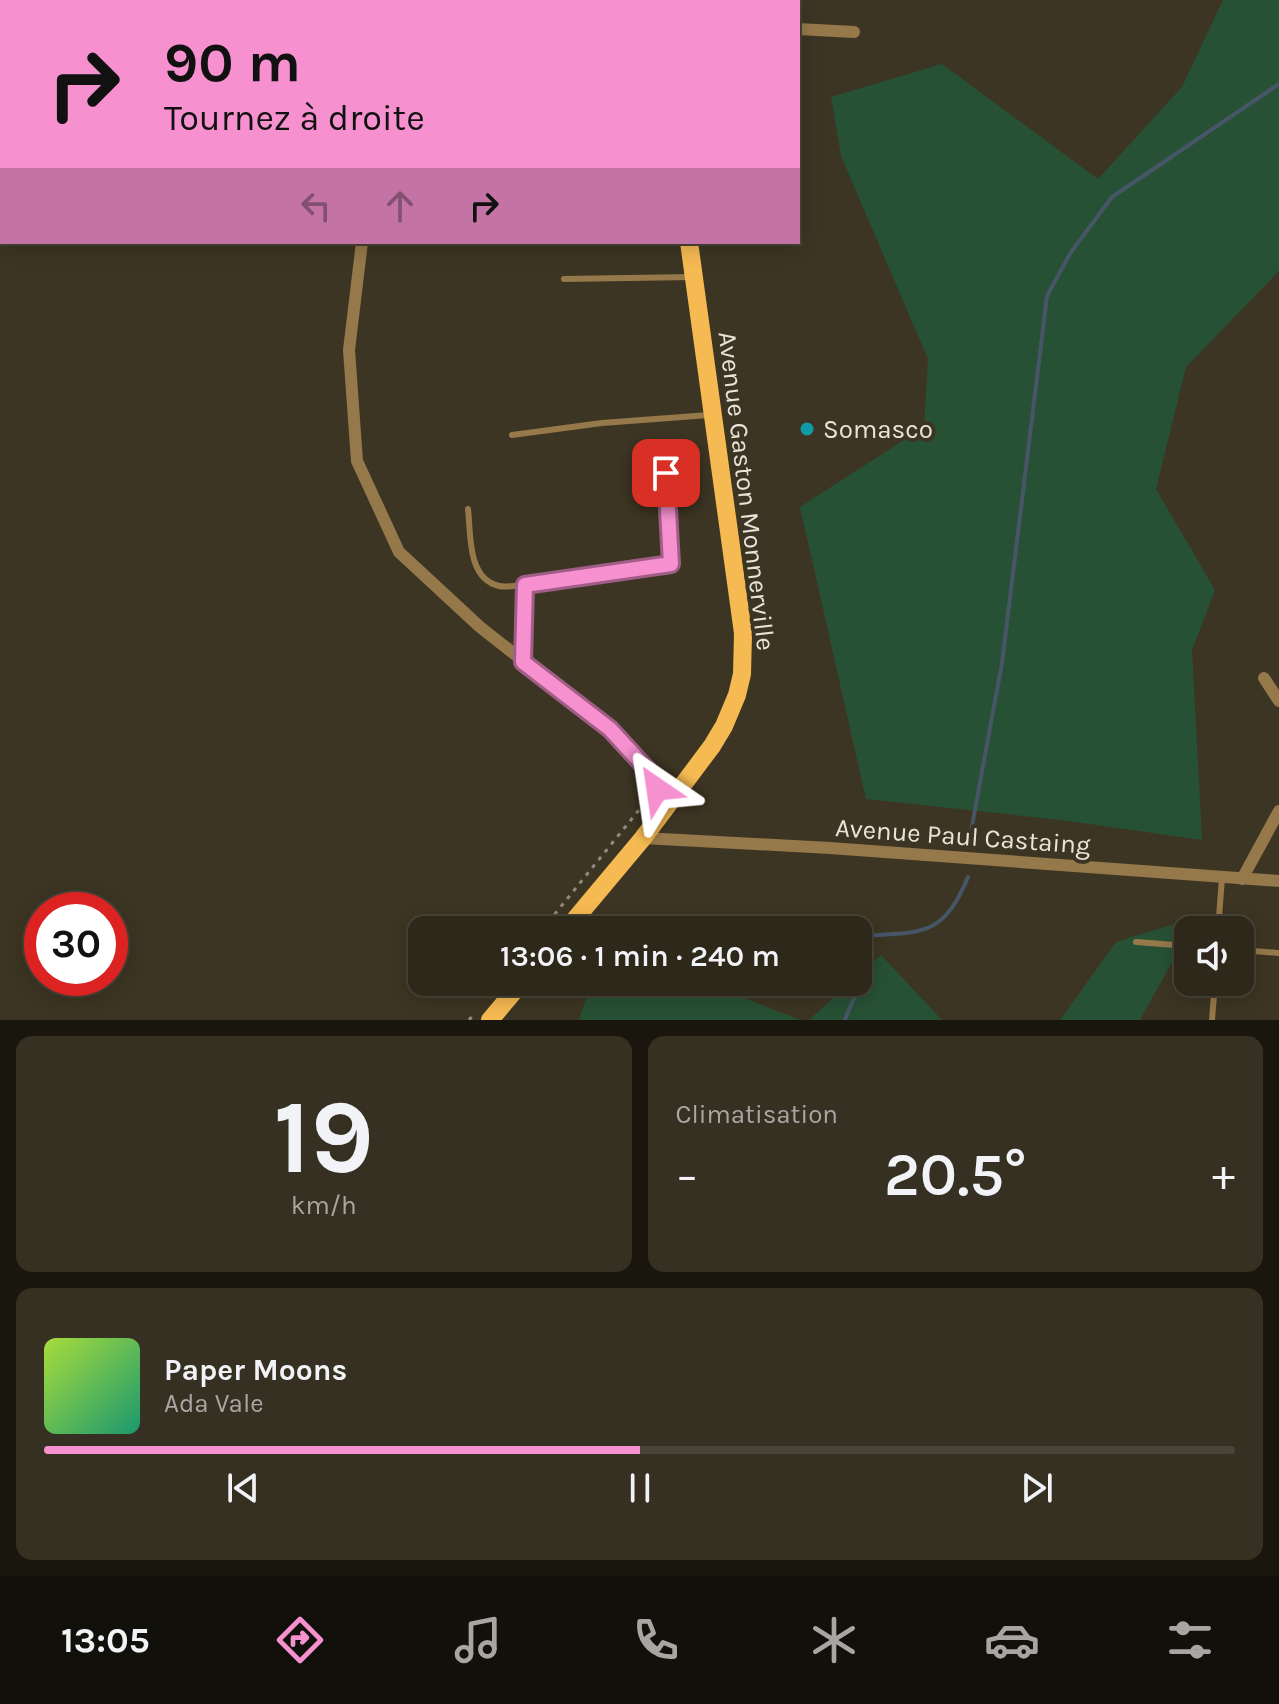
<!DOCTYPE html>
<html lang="fr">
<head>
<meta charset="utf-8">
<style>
	body { margin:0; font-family:Karla,sans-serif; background:#363023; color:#f1f3f6; height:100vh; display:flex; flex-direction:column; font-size:30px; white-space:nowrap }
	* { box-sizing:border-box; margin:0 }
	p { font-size:26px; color:#a7a6a2 }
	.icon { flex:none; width:44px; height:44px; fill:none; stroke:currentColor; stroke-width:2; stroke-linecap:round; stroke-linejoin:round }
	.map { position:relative; height:1020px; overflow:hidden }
	.details { display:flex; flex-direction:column; gap:16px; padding:16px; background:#19160e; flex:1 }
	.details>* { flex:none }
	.top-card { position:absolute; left:0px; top:0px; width:800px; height:244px; box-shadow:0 4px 20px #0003,0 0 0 2px #494439; background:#f690cf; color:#111; overflow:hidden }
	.fabs { position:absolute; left:1174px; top:916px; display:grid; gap:16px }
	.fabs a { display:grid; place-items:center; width:80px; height:80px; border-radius:16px; background:#2e281a; box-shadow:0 4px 20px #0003,0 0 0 2px #494439; font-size:40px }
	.speed { position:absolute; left:24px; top:892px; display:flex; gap:16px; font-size:40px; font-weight:700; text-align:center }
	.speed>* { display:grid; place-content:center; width:104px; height:104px; border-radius:50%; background:#2e281a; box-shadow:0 4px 20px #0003,0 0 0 2px #494439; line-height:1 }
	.speed .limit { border:12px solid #d22; background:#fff; color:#111 }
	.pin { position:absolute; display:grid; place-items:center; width:68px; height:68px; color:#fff; margin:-34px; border-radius:16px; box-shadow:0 4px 12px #0006 }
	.me { position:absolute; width:88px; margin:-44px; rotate:328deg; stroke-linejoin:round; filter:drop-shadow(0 0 6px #0008) }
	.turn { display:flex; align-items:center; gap:28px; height:168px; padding:0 32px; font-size:36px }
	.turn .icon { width:104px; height:104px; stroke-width:2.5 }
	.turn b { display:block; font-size:56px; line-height:68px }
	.lanes { display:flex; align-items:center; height:76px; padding:0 32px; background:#0003; justify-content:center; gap:40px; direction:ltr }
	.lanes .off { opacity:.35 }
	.big { font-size:60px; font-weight:600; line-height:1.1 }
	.details .widget { flex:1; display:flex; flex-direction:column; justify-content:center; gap:12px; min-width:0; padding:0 28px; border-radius:16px; background:#363023 }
	.details .dial { align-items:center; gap:0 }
	.dial b { font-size:104px; line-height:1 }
	.song { display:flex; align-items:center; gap:24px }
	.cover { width:96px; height:96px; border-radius:12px; background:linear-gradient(135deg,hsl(80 70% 55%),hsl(160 70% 35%)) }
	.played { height:8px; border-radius:4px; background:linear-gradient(90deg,#f690cf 50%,#494439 50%) }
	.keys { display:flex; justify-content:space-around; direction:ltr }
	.heat { display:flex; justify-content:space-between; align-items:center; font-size:44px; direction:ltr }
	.details .tiles { flex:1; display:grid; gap:16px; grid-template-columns:1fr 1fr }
	.widget:last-child { grid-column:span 2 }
	.trip { position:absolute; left:408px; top:916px; width:464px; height:80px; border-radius:16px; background:#2e281a; box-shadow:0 4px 20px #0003,0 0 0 2px #494439; font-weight:600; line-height:80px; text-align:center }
	.tabs { display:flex; height:128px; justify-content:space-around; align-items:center; background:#12100a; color:#a7a6a2 }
	.tabs .icon { width:56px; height:56px }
	.tabs .active { color:#f690cf }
	.tabs b { font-size:36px; color:#f1f3f6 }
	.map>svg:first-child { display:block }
</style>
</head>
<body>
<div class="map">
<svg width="1279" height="1020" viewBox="0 0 1279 1020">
	<rect width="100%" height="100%" fill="#3d3523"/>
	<path fill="#275135" d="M 1223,0 L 1279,0 L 1279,271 L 1186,367 L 1156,489 L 1215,590 L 1192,650 L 1202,840 L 1061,820 L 866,799 L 800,507 L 924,427 L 928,359 L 841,156 L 831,97 L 942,64 L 1098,179 L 1182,87 Z
		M 1197,917 L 1140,1020 L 1060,1020 L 1116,942 Z
		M 881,955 L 942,1020 L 809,1020 L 851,982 L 858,982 L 858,976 Z
		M 592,982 L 704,982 L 800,1020 L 579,1020 Z"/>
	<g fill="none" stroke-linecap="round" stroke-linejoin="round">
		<path stroke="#475666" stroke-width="4" d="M 970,837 L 1002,663 L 1047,296 L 1071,252 L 1112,197 L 1279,84
			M 858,942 L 862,936 C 921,932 943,938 968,877
			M 845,1020 C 849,1006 858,996 857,982"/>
		<path stroke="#938c7e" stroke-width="3" stroke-dasharray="4 6" stroke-linecap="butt" d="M 542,930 L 647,800
			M 469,1020 L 475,1013"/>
		<path stroke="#96794a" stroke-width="6" d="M 564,279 L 693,277
			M 512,435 L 602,423 L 709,415
			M 468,509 C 471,534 467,579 499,586 C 506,588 517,585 525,585
			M 524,658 L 525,585 L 671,564 L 666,473
			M 1218,930 L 1222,878
			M 1136,942 L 1188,946
			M 1240,950 L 1279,953
			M 1212,1020 L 1215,982"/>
		<path stroke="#96794a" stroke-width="12" d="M 353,0 L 355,2
			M 798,29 L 854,32
			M 0,66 L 2,68
			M 362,242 L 349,350 L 357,461 L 399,552 L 480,627 L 610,729 L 655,778 L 657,789 L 666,806
			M 1264,678 L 1279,701
			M 643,838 L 830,848 L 1279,881
			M 1242,879 L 1279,811"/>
		<path stroke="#f6ba52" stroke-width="18" d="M 655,0 L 655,2
			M 566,930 L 643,838 L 712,746 L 724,726 L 737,695 L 742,674 L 743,633 L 689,242
			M 490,1020 L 522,982"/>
	</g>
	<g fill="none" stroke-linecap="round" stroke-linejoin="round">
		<g stroke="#a05e87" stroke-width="20">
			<path id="route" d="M 657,789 L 655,778 L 610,729 L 523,662 L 525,585 L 671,564 L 666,473"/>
		</g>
		<use href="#route" stroke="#f690cf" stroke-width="14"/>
	</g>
	<circle fill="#0f9aa8" stroke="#3d3523" stroke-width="3" cx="807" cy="429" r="8"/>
	<g text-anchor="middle" stroke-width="8" stroke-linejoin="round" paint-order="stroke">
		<g font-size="26" fill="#e9e4d9" stroke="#3d3523" text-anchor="start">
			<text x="823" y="438">Somasco</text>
		</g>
		<g font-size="26" fill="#e9e4d9" stroke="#3d3523">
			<text transform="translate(747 491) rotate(83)" y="9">Avenue Gaston Monnerville</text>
			<text transform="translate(963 836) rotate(4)" y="9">Avenue Paul Castaing</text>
		</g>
	</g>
</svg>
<div class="fabs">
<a><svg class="icon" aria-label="sound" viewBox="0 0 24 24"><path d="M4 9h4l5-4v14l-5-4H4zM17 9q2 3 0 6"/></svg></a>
</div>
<div class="speed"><div class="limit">30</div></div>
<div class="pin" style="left:666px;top:473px;background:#d93025"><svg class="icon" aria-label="arrive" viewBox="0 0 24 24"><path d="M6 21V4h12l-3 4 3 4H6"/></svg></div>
<svg class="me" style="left:657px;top:789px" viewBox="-20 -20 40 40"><path d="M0-17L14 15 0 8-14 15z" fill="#f690cf" stroke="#fff" stroke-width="4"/></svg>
<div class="trip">13:06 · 1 min · 240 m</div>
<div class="top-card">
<div class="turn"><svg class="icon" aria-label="right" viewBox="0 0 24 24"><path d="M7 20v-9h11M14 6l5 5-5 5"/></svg><div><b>90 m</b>Tournez à droite</div></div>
<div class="lanes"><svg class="icon off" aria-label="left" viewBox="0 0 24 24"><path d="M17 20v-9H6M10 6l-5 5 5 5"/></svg><svg class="icon off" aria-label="ahead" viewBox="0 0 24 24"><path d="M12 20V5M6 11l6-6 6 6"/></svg><svg class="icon" aria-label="right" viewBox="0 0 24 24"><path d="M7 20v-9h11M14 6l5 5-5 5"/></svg></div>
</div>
</div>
<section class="details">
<div class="tiles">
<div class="widget dial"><b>19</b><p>km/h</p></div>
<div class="widget"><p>Climatisation</p>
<div class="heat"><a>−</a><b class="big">20.5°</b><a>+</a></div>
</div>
<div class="widget">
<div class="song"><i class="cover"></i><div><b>Paper Moons</b><p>Ada Vale</p></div></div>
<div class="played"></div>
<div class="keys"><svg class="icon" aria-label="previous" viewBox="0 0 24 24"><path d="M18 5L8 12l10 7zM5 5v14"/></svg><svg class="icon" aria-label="pause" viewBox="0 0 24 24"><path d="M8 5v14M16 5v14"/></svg><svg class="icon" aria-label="next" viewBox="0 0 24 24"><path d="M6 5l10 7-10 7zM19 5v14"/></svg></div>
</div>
</div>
</section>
<nav class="tabs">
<b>13:05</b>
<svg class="icon active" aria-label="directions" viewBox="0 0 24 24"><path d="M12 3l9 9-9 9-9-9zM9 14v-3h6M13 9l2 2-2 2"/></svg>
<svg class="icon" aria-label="music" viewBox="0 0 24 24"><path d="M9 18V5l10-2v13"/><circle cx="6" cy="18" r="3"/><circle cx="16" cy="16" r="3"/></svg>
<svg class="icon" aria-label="phone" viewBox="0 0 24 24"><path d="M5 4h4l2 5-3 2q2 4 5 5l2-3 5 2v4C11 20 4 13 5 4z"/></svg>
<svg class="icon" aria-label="climate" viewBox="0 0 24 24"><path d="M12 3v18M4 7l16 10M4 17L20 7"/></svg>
<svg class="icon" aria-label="car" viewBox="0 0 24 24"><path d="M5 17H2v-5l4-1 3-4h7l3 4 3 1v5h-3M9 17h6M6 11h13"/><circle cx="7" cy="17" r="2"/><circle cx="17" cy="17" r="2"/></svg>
<svg class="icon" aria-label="filters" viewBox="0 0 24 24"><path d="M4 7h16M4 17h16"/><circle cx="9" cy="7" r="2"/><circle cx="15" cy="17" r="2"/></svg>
</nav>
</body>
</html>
